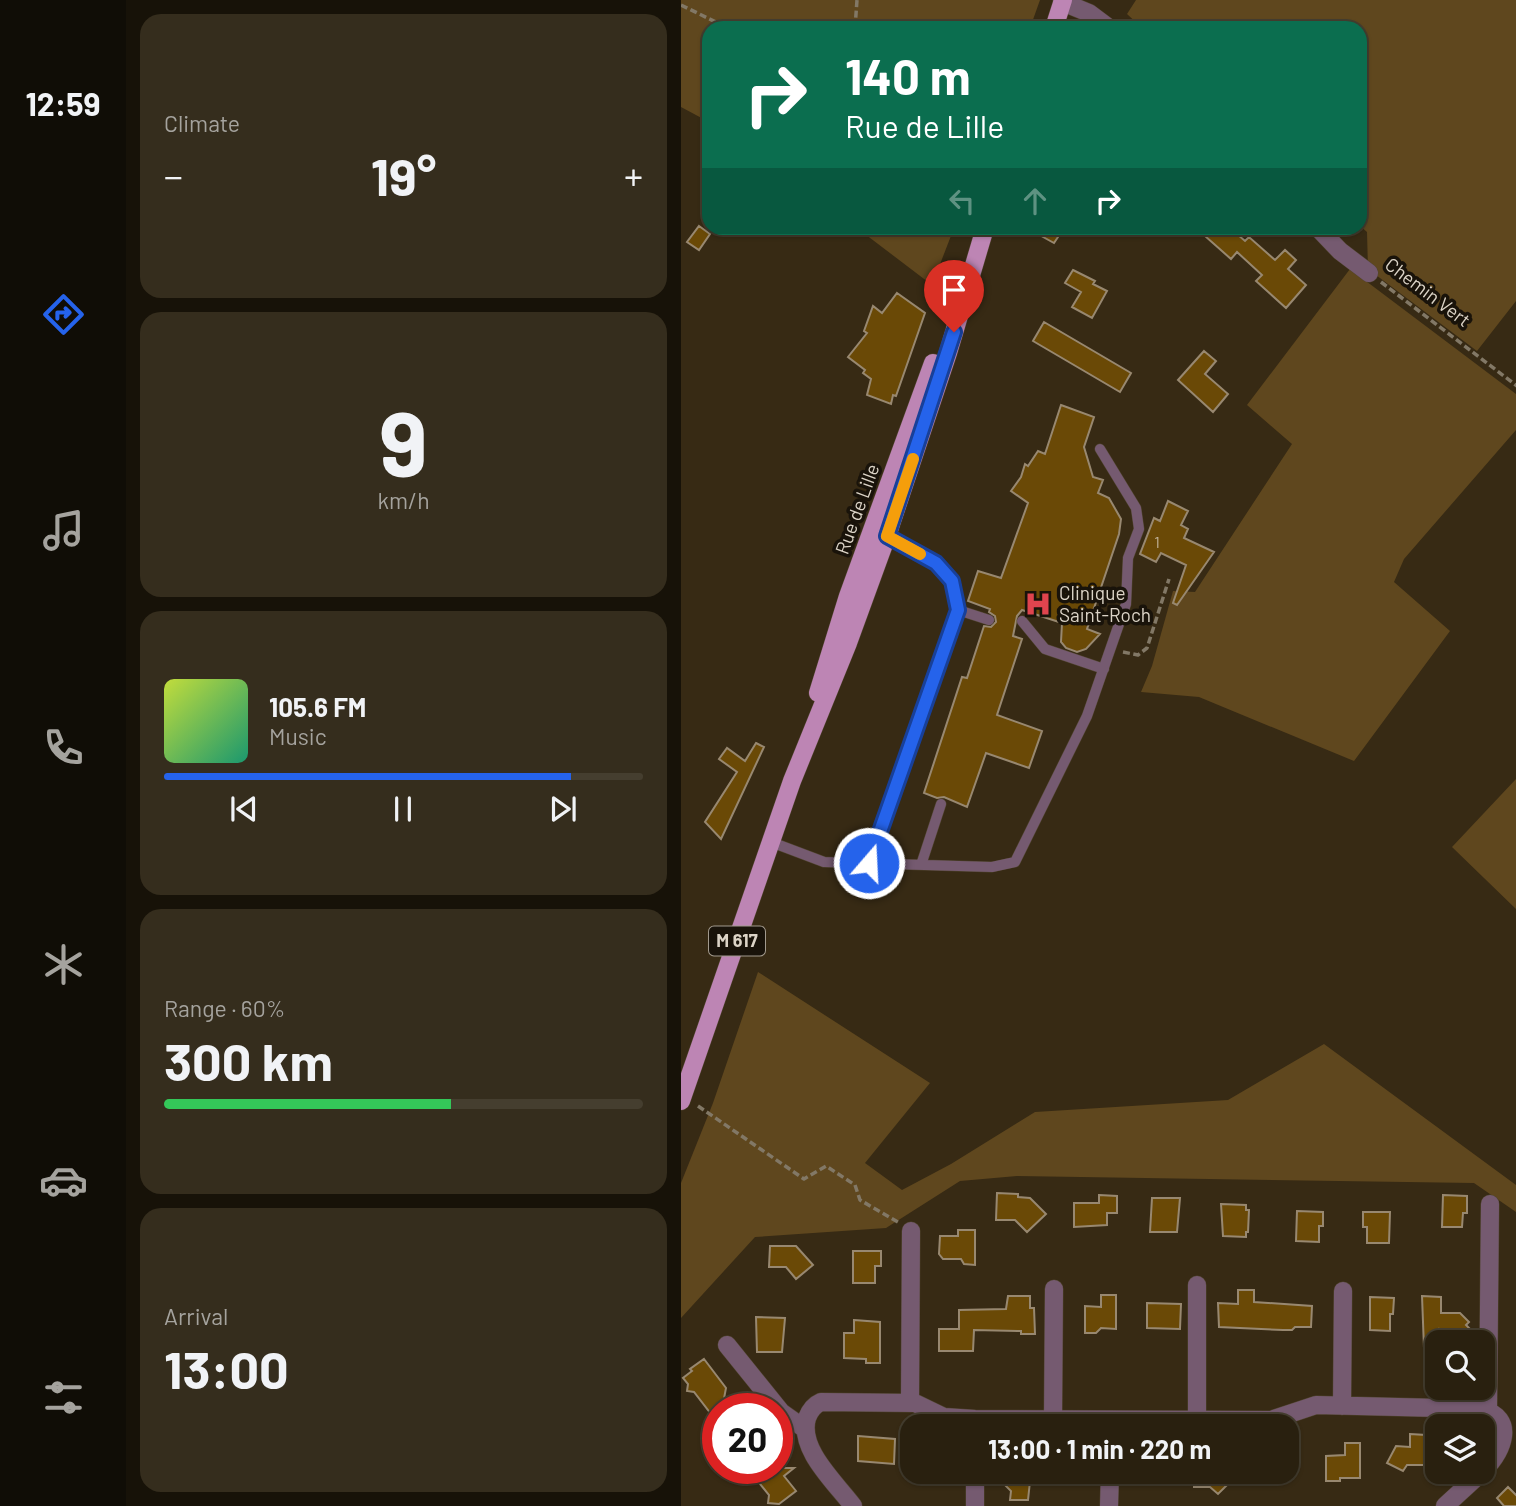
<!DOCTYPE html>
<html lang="en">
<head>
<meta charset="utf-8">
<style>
	body { margin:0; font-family:Barlow,sans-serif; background:#352d1d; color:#f1f3f6; height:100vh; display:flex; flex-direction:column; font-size:26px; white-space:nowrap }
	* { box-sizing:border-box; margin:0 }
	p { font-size:23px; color:#a5a39e }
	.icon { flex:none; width:38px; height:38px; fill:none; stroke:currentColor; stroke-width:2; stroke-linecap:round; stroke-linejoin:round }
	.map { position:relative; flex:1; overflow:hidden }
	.sheet { display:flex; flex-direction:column; gap:14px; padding:14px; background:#171208; width:555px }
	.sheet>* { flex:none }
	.banner { position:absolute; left:21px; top:21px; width:665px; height:214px; border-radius:21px; box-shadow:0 2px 5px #0004,0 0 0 2px #453e2f; background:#0b6e4f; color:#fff; overflow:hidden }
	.controls { position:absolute; left:744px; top:1330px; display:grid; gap:14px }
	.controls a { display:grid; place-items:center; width:70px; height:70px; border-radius:14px; background:#29200f; box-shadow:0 2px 5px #0004,0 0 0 2px #453e2f; font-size:35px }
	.speed { position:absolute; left:21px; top:1393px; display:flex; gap:14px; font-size:35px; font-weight:700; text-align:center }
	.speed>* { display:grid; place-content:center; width:91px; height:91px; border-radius:50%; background:#29200f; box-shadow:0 2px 5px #0004,0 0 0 2px #453e2f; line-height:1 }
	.speed .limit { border:10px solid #d22; background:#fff; color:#111 }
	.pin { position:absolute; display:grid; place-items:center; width:60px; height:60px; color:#fff; margin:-72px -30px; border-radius:50% 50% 50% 0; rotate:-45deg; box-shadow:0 0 7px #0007 }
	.pin .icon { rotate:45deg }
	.me { position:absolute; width:77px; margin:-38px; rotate:19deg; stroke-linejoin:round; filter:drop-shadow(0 0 5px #0008) }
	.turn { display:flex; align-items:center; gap:24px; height:147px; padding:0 28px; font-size:32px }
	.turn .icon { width:91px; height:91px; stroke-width:2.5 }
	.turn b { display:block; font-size:49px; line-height:60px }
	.lanes { display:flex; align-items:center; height:66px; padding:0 28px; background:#0003; justify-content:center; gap:35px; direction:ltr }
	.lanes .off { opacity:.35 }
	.big { font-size:52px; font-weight:700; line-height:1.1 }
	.sheet .widget { flex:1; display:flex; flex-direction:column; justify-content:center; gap:10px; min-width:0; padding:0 24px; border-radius:21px; background:#352d1d }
	.sheet .dial { align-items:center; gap:0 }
	.dial b { font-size:91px; line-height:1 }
	.song { display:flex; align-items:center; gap:21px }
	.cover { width:84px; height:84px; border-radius:10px; background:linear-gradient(135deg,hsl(70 70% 55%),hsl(160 70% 35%)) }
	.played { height:7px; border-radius:4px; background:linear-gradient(90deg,#2563eb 85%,#453e2f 85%) }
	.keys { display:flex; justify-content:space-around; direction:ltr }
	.heat { display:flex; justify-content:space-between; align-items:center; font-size:38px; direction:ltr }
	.charge { height:10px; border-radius:5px; background:linear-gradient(90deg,#34c759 60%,#453e2f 0) }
	.trip { position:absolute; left:219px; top:1414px; width:399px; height:70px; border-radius:21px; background:#29200f; box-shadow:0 2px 5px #0004,0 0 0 2px #453e2f; font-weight:700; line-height:70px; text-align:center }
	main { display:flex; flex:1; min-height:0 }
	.tab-bar { display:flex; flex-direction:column; width:126px; justify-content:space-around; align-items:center; background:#100d06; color:#a5a39e }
	.tab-bar .icon { width:49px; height:49px }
	.tab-bar .current { color:#2563eb }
	.tab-bar b { font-size:32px; color:#f1f3f6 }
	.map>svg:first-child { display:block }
</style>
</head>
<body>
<main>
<nav class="tab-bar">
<b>12:59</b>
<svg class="icon current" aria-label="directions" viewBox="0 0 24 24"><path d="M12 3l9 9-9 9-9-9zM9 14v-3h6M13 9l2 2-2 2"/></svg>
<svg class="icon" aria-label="music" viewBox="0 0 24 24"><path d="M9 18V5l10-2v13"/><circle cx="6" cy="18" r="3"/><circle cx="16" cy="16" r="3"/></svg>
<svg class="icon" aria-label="phone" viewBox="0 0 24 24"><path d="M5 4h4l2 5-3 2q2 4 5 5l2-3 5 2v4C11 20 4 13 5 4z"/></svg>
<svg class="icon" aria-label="climate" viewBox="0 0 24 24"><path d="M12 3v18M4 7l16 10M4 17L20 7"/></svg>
<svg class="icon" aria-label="car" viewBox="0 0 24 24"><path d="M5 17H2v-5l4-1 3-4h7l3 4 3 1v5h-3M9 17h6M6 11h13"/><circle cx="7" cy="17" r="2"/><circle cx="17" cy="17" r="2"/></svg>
<svg class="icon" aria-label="filters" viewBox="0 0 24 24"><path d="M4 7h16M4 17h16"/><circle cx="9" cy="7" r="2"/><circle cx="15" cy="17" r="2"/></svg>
</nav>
<section class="sheet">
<div class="widget"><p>Climate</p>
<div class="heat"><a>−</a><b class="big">19°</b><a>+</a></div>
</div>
<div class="widget dial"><b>9</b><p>km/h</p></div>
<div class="widget">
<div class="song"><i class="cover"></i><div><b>105.6 FM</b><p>Music</p></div></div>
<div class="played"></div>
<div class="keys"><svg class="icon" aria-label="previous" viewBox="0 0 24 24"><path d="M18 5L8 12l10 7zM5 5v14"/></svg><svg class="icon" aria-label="pause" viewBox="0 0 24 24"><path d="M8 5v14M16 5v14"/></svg><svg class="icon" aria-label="next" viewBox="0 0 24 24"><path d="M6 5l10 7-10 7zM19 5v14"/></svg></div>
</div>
<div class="widget"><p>Range · 60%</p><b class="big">300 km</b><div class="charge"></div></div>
<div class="widget"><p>Arrival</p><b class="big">13:00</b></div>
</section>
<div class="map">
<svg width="836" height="1506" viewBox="0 0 836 1506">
	<rect width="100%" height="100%" fill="#372a14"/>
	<path fill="#5f471e" d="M 0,0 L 359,0 L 349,28 L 28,28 L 28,122 L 0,107 Z
		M 455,0 L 835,0 L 835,301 L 796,351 L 687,269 L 686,232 L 679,226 L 679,28 L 461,28 L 446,14 Z
		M 176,228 L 273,228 L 251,285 Z
		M 669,269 L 835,394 L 835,430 L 723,559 L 713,582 L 769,631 L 673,761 L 518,697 L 460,692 L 471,666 L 492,591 L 514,592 L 611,444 L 566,405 Z
		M 835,779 L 835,909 L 771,847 Z
		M 77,972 L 249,1083 L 184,1163 L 221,1190 L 270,1164 L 354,1112 L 547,1100 L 643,1044 L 835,1185 L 835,1212 L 793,1183 L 336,1176 L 279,1181 L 205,1228 L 74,1237 L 0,1318 L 0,1183 L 32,1103 Z"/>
	<path fill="#6a4906" stroke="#988870" stroke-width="2" d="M 18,226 L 29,234 L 18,250 L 6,242 Z
		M 346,228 L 383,228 L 373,243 Z
		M 532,228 L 549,228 L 564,241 L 568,237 L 594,260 L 604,250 L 615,260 L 607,269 L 625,285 L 605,308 L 575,281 L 581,275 L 556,252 L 550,259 L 524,236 Z
		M 392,270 L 414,281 L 412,284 L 426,291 L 411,318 L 391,307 L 400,292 L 384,283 Z
		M 216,293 L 244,313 L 215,396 L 212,395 L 210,404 L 186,395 L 190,379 L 182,373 L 184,370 L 167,357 L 186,333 L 183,331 L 192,306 L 201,313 Z
		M 363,322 L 450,373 L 439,392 L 352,341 Z
		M 523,351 L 535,361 L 524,374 L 547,394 L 532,412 L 497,380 Z
		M 380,405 L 413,417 L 403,447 L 412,477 L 422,480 L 417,493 L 428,498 L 440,519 L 438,534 L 406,629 L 419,634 L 405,649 L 396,652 L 385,648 L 380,642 L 381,623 L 341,610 L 336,616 L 332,636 L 341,639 L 316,715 L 361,731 L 348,768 L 305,753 L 286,807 L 263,797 L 256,798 L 243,793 L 281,677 L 286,678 L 303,626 L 310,627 L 315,622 L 314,616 L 308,612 L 309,609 L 287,601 L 297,571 L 320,578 L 347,503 L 330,491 L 340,477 L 344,464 L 347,466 L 357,451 L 364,454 Z
		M 487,501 L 507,511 L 500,525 L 507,529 L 503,538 L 533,552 L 496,605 L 492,603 L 505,565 L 480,553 L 475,562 L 459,554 L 473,518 L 479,521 Z
		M 75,743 L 83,747 L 40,839 L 24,822 L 56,772 L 38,759 L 46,748 L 64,761 Z
		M 316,1193 L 337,1194 L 337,1197 L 349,1198 L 365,1214 L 346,1232 L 334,1220 L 315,1220 Z
		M 418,1195 L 436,1196 L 436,1213 L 426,1213 L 426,1225 L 393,1227 L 393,1203 L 418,1203 Z
		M 762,1195 L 786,1196 L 786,1213 L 782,1213 L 781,1227 L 761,1227 Z
		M 471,1198 L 499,1198 L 496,1232 L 469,1232 Z
		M 540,1204 L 565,1205 L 565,1210 L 568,1210 L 567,1232 L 565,1232 L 565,1237 L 542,1236 Z
		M 616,1211 L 642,1212 L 642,1226 L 638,1226 L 638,1242 L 615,1241 Z
		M 682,1212 L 709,1212 L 708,1243 L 686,1243 L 686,1227 L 682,1227 Z
		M 277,1230 L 294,1230 L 294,1265 L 283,1264 L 280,1259 L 262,1259 L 258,1254 L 259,1236 L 277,1236 Z
		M 89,1246 L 115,1246 L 132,1265 L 115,1279 L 105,1267 L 88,1267 Z
		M 172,1251 L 200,1251 L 200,1266 L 194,1266 L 194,1283 L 172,1283 Z
		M 557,1290 L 573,1290 L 573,1302 L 631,1306 L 630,1327 L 614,1327 L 611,1330 L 602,1330 L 538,1327 L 537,1303 L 557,1304 Z
		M 420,1295 L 435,1295 L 435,1329 L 420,1328 L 415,1333 L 404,1333 L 404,1306 L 420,1307 Z
		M 327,1296 L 349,1296 L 349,1308 L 353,1308 L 354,1334 L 340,1334 L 340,1331 L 293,1330 L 292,1351 L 258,1351 L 258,1329 L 278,1329 L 278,1310 L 325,1309 Z
		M 741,1296 L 760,1297 L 760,1313 L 779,1313 L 788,1322 L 785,1325 L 788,1328 L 774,1342 L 758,1329 L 743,1348 Z
		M 689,1297 L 713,1298 L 712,1314 L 709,1314 L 709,1331 L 689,1330 Z
		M 466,1303 L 500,1304 L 499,1329 L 466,1328 Z
		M 75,1317 L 104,1318 L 101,1352 L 76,1352 Z
		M 173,1320 L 199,1322 L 199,1363 L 185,1363 L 185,1359 L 163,1358 L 163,1333 L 173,1333 Z
		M 23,1359 L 45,1388 L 41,1409 L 37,1409 L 37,1423 L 13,1392 L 6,1391 L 7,1384 L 2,1378 L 11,1371 L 9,1369 Z
		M 729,1434 L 745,1435 L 745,1465 L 726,1465 L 722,1471 L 706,1463 L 715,1446 L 729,1447 Z
		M 177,1436 L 214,1439 L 213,1464 L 177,1461 Z
		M 664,1443 L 679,1443 L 679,1478 L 659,1478 L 659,1481 L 645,1481 L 645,1456 L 664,1455 Z
		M 81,1468 L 113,1468 L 103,1476 L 115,1491 L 98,1504 L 87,1503 L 88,1495 L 79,1484 Z
		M 311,1472 L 350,1472 L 347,1500 L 329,1500 L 330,1491 Z
		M 440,1472 L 484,1472 L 484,1485 L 440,1485 Z
		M 513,1472 L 547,1472 L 547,1484 L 537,1494 L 529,1487 L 513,1487 Z
		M 827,1487 L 836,1496 L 836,1506 L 823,1506 L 816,1498 Z"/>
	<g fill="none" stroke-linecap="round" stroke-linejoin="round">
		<g stroke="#514531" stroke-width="11">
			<path id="service" d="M 277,610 L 308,620
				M 341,621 L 364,649 L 423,669
				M 90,842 L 143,862 L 311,867 L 334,862 L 406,716 L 445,604 L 447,558 L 458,529 L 455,508 L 419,449
				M 189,863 L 277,610 L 271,581 L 255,563 L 204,533
				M 240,865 L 260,804"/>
		</g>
		<g stroke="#514531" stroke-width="19">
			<path id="minor" d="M 381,2 L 408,13 L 428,28
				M 637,228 L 659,251 L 688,273
				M 46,1345 L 100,1412 L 124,1429
				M 229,1403 L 230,1231
				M 661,1406 L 662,1291
				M 807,1410 L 809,1204
				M 372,1419 L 373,1289
				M 516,1420 L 516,1285
				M 172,1506 C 154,1482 117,1449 126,1418 C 129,1410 133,1405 140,1402 L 234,1403 L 263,1417 L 294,1419 L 590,1420 L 635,1405 L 800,1409 C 836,1418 822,1451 802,1471
				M 294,1506 L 294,1472
				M 428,1506 L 429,1472
				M 764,1506 L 801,1472"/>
		</g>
		<g stroke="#514531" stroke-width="19">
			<path id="primary" d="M 373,28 L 382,0
				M 137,693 L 167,596 L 252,363
				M 0,1101 L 111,781 L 167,643 L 206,536 L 267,353 L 304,228"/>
		</g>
		<path stroke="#827866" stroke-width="3.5" stroke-dasharray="7 3.5" stroke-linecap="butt" d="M 0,5 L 47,28
			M 174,28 L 176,0
			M 700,282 L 836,386
			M 442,652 L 457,655 L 466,648 L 488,579
			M 17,1106 L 123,1179 L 145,1166 L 174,1185 L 179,1200 L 217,1222"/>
		<use href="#service" stroke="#755a70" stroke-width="10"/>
		<use href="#minor" stroke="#755a70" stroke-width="18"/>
		<use href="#primary" stroke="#bd85b4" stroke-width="18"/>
	</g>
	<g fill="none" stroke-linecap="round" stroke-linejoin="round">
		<g stroke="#184099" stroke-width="18">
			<path id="route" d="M 188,863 L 277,610 L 271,581 L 255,563 L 206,536 L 273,332"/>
		</g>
		<use href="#route" stroke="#2563eb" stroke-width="12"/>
		<path stroke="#f59e0b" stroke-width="12" d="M 232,459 L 206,536 L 239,554"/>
	</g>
	<defs>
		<g id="hospital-bare" transform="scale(2.1)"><path d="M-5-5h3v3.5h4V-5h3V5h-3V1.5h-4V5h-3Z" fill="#e0444e" stroke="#19130a" stroke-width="2.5" paint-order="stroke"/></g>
	</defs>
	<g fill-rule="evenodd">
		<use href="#hospital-bare" x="357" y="604"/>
	</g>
	<g text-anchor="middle" stroke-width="7" stroke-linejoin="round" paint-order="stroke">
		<g font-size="16" fill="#c0b197">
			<text x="476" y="548">1</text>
		</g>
		<rect fill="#19130a" stroke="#a29a8e" stroke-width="2" x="28" y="926.5" width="56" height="29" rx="5"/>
		<g font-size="18" font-weight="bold" fill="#dcd4c7">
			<text x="56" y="947">M 617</text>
		</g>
		<g font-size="19" fill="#dcd4c7" stroke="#19130a">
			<text transform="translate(747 292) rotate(37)" y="7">Chemin Vert</text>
			<text transform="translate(176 509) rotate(-70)" y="7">Rue de Lille</text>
		</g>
		<g font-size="19" fill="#dcd4c7" stroke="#19130a" text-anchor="start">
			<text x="378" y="600">Clinique<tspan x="378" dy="22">Saint-Roch</tspan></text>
		</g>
	</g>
</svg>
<div class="controls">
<a><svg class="icon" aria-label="search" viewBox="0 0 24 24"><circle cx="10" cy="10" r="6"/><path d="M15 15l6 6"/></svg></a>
<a><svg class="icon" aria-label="layers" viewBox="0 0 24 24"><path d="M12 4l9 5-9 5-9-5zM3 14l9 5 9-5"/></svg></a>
</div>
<div class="speed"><div class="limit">20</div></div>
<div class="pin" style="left:273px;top:332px;background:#d93025"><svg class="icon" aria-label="arrive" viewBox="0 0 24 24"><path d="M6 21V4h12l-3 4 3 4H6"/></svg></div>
<svg class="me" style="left:188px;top:863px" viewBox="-20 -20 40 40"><circle r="17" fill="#2563eb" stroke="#fff" stroke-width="3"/><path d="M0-11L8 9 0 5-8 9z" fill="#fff"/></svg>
<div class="trip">13:00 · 1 min · 220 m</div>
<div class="banner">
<div class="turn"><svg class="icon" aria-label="right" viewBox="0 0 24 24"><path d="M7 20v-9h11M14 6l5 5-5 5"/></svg><div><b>140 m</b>Rue de Lille</div></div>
<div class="lanes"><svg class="icon off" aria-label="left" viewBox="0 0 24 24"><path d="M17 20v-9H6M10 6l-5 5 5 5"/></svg><svg class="icon off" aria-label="ahead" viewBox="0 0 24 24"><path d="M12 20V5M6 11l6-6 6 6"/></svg><svg class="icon" aria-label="right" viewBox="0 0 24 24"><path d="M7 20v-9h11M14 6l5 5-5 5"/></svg></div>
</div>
</div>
</main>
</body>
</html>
